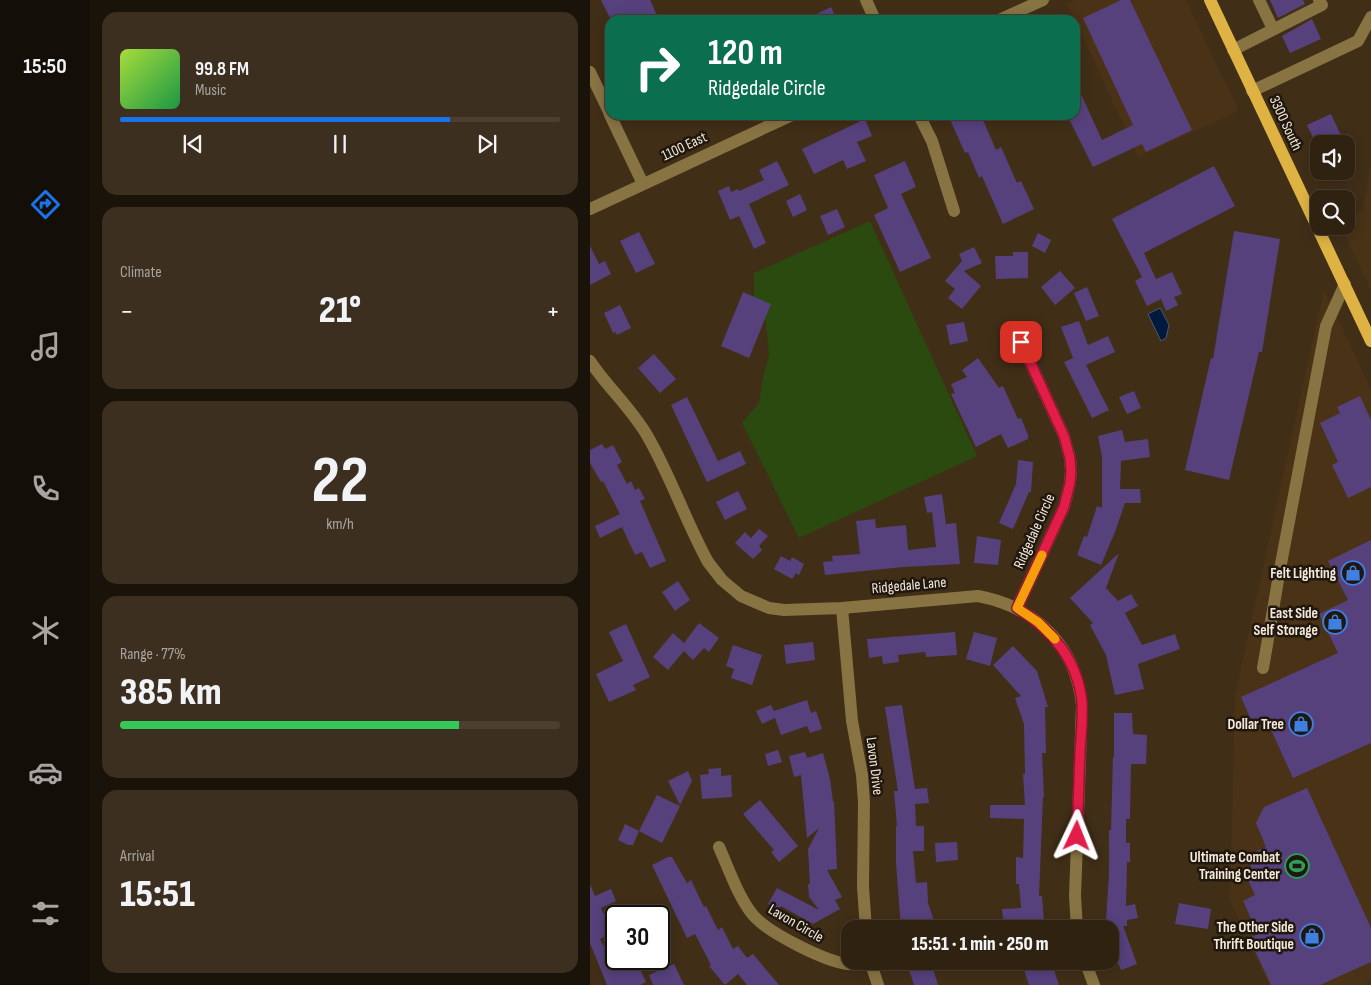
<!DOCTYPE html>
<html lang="en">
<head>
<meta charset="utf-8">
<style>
	body { margin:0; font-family:"Sofia Sans Condensed",sans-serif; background:#3c2f1f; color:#f1f3f6; height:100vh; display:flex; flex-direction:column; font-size:19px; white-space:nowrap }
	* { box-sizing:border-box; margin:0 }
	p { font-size:16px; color:#a8a49f }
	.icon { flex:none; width:28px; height:28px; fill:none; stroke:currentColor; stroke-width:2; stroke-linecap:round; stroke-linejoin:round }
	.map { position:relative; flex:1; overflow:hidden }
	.panel { display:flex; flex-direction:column; gap:12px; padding:12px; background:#1a1309; width:500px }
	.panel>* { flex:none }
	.top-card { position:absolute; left:15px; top:15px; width:475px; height:105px; border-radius:15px; box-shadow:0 2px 12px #0003,0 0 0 1px #4b3f31; background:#0b6e4f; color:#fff; overflow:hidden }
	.tools { position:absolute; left:720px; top:135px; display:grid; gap:10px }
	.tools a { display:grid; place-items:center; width:45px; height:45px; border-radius:10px; background:#302211; box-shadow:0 2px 12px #0003,0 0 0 1px #4b3f31; font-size:25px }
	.speed { position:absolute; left:15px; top:905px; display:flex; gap:10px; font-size:25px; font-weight:700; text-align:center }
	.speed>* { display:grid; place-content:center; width:65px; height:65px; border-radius:50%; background:#302211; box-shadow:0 2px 12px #0003,0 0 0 1px #4b3f31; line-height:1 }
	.speed .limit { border:2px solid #111; border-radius:8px; background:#fff; color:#111 }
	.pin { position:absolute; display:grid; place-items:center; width:42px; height:42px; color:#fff; margin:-21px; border-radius:10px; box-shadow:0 2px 8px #0006 }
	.me { position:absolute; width:55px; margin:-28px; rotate:2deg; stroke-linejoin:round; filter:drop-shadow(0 0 4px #0008) }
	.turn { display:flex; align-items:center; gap:18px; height:105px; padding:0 20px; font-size:22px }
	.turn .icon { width:65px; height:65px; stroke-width:2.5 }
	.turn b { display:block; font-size:35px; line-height:42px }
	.big { font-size:38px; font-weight:800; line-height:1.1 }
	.panel .widget { flex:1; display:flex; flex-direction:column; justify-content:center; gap:8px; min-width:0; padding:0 18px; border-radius:15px; background:#3c2f1f }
	.panel .dial { align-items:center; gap:0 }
	.dial b { font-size:65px; line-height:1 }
	.song { display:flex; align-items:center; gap:15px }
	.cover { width:60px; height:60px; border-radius:8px; background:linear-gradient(135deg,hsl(80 70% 55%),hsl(140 70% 35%)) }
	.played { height:5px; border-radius:2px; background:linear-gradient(90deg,#1a73e8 75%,#4b3f31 75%) }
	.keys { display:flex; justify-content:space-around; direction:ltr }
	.heat { display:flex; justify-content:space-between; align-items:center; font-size:28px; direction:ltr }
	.charge { height:8px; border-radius:4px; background:linear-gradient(90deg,#34c759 77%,#4b3f31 0) }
	.trip { position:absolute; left:251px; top:920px; width:278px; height:50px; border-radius:15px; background:#302211; box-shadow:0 2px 12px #0003,0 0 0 1px #4b3f31; font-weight:800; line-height:50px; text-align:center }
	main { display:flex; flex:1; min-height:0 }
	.dock { display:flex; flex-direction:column; width:90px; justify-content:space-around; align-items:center; background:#130e07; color:#a8a49f }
	.dock .icon { width:35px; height:35px }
	.dock .on { color:#1a73e8 }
	.dock b { font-size:22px; color:#f1f3f6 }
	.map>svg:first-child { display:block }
</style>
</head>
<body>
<main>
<nav class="dock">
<b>15:50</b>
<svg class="icon on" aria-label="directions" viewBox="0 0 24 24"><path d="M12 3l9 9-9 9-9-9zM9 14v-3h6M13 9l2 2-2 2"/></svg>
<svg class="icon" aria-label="music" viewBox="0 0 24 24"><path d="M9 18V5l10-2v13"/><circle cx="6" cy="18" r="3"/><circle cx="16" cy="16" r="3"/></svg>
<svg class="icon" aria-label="phone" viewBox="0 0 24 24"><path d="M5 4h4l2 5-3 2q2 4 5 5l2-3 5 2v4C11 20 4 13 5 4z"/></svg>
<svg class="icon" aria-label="climate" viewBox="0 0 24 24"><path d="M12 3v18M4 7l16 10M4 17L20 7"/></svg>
<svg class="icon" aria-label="car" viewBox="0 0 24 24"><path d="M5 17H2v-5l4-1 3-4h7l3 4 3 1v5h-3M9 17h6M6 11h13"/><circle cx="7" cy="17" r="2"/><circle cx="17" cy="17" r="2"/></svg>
<svg class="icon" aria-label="filters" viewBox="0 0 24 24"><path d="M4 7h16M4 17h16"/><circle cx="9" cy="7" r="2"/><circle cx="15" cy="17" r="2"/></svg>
</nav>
<section class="panel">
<div class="widget">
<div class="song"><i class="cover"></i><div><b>99.8 FM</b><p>Music</p></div></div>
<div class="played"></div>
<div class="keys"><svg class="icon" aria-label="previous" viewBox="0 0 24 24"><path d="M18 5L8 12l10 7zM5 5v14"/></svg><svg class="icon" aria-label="pause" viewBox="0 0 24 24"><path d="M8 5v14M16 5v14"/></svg><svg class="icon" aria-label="next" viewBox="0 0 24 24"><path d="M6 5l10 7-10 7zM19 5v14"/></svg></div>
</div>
<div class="widget"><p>Climate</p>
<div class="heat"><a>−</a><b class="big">21°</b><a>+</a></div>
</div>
<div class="widget dial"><b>22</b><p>km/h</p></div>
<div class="widget"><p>Range · 77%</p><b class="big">385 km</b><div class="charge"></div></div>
<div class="widget"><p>Arrival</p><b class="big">15:51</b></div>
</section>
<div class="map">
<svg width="781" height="985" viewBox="0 0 781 985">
	<rect width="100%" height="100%" fill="#402e17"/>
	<path fill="#493215" d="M 485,0 L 596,0 L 649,111 L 548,157 L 485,20 L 476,4 Z
		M 781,164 L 781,291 L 751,226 L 756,226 L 756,219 L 773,211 Z
		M 734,289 L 781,389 L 781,981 L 773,985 L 679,985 L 640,901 L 645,695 Z"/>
	<path fill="#2b4a0f" d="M 280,221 L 387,456 L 209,538 L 152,423 L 169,403 L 173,377 L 179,355 L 176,323 L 164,297 L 164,273 Z"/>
	<path fill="#001a3e" stroke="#4a586d" d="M 570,308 L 579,325 L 576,338 L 571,341 L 558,314 Z"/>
	<path fill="#56417d" d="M 11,0 L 60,0 L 69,20 L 21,20 Z
		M 531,0 L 540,0 L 602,130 L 556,152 L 552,144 L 503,167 L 477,115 L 485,115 L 485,81 L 512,140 L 543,125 L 493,18 Z
		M 680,0 L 713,0 L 715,4 L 688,18 Z
		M 241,7 L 247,20 L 214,20 Z
		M 722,19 L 731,39 L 700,53 L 692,36 Z
		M 741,114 L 755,144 L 726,144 L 717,125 Z
		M 358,115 L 391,115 L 406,150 L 411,147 L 427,183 L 431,181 L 444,209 L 413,224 L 392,176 L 389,178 L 378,152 L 375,153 Z
		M 275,119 L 282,136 L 267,142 L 276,161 L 257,169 L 253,160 L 224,174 L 212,149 Z
		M 187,161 L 199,185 L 159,204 L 176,243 L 164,249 L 149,216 L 140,220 L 128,191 L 139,186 L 141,192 L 148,189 L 149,191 L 174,180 L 169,170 Z
		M 315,161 L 326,187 L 311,194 L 341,258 L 310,272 L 284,215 L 298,208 L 284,175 Z
		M 624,166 L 645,206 L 554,253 L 566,279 L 582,272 L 592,294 L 584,297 L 588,305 L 576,311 L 571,299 L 557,306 L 545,281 L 552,277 L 522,219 Z
		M 210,194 L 217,210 L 203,217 L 196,201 Z
		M 247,209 L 255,227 L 238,235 L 230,216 Z
		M 644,231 L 690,239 L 672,352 L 669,352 L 639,480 L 595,470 L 621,358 L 623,359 Z
		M 49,232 L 65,264 L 46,273 L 30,241 Z
		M 448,233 L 461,240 L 455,253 L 442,246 Z
		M 0,246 L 9,264 L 15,261 L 21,274 L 0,285 Z
		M 384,247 L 392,263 L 374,271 L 391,286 L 372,309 L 358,298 L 365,289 L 355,281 L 372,261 L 369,254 Z
		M 423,252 L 438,252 L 438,278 L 406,279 L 405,256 L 423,256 Z
		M 470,271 L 485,288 L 465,305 L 451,287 Z
		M 497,287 L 509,316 L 496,321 L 484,293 Z
		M 153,292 L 181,304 L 159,358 L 131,346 Z
		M 30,305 L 41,328 L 27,335 L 26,332 L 23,333 L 14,313 Z
		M 489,321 L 498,345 L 518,336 L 525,352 L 496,365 L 519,410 L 502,418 L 474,362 L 483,358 L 471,327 Z
		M 374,322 L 378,341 L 360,345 L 356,325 Z
		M 64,354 L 86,379 L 70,393 L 48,368 Z
		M 388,358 L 409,388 L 413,386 L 428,419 L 431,418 L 438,435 L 438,439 L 418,448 L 411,434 L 386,447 L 361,394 L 365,393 L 361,384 L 377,377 L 372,370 Z
		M 544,391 L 551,408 L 537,414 L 529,397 Z
		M 770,396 L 781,420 L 781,487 L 758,498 L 742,465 L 748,462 L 730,423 L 750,413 L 747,407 Z
		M 97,397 L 128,461 L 150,451 L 156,464 L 117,482 L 81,405 Z
		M 532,430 L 535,442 L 558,439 L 560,457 L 531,461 L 530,489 L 550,489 L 551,503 L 535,503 L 525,532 L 511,565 L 487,555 L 494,536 L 497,537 L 507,506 L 512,508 L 512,457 L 508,436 Z
		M 12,444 L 15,449 L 23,445 L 32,462 L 27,465 L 37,484 L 41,481 L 45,490 L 49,488 L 55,499 L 50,501 L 76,561 L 60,568 L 52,552 L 45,555 L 32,527 L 10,538 L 5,526 L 30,514 L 13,481 L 11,482 L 0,463 L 0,450 Z
		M 428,460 L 443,462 L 441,492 L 439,492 L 423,529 L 409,523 L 426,484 Z
		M 148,491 L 157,509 L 135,520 L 126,502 Z
		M 352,494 L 356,524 L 366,523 L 370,564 L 313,567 L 235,575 L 233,562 L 243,561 L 242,556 L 270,554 L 266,521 L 285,519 L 286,528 L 316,525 L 318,550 L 346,547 L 342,512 L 337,513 L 334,497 Z
		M 169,529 L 178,536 L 169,546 L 172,550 L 163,559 L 145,543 L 155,532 L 161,538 Z
		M 387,536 L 411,540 L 408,565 L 384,563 Z
		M 781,540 L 781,743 L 703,778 L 677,721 L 664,727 L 651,697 L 748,653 L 729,614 L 758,600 L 738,561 Z
		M 529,553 L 516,588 L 528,601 L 541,594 L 548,606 L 535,613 L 552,645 L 585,634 L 590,649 L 548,664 L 554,689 L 525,695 L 516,655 L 500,625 L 503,623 L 480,598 Z
		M 191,556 L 200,561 L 202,557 L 214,564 L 209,575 L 206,573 L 202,579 L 184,569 Z
		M 88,581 L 100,600 L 85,611 L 72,592 Z
		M 109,623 L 129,638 L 119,652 L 114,648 L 103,660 L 94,651 L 78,670 L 63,657 L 83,633 L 94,643 Z
		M 36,624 L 60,677 L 43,685 L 46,690 L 19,702 L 6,674 L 33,661 L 19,632 Z
		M 365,632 L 367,655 L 336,657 L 335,652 L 308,655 L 309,662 L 293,664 L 292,656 L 279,658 L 277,639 Z
		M 384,632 L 407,638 L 400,666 L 376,659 Z
		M 223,642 L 225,660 L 196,664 L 194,645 Z
		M 143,645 L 172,655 L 162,685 L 141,678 L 144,669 L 136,666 Z
		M 423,646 L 447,671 L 458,707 L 455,707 L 456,753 L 452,753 L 454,797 L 453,797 L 449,896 L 452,896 L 454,921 L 430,923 L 431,929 L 414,929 L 412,909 L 431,908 L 429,884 L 426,884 L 426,857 L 433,858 L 434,819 L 400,818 L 400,805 L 435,805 L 433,774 L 435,774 L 434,724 L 425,698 L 431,696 L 403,665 Z
		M 217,700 L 221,713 L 226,711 L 232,729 L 220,733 L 217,726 L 191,735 L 185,718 L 172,724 L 166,711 L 181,705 L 184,711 Z
		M 312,705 L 325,789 L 337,788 L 339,803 L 325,804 L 326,826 L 334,826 L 334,851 L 323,851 L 326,883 L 337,882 L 338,903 L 347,929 L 311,929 L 306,863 L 306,826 L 307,826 L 304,791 L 308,791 L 295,707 Z
		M 524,713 L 542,713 L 543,734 L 557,735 L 556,764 L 541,764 L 540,819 L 536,819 L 536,843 L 540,843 L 540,862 L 537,862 L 536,906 L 545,904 L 548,918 L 537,920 L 537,926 L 533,926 L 547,964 L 531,970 L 525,955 L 520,957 L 520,929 L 517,919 L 516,920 L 519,874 L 519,830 L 521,830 L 523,757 L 524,757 Z
		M 188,750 L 192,762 L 178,766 L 175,754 Z
		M 215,752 L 217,758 L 233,753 L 240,779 L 243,802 L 244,801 L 247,869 L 237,870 L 252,897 L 245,900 L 250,909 L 223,924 L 191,906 L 189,910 L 178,904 L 187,888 L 229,910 L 219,897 L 218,884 L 220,884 L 218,849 L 229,828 L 217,838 L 211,775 L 204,777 L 199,756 Z
		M 131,768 L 131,776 L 141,775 L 142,797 L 112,799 L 110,775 L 119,774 L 118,769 Z
		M 98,771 L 102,781 L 90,805 L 78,781 Z
		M 717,788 L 781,928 L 781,962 L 730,985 L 681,985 L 659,938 L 668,934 L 653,901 L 665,895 L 658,880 L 664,852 L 676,847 L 666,823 L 674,807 Z
		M 67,795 L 90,806 L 72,843 L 49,831 L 43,845 L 38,845 L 28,840 L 35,824 L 49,831 Z
		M 170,800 L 208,846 L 189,862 L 181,852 L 184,850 L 153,814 Z
		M 367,842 L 368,860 L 346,862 L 345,843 Z
		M 78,857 L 82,857 L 97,883 L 101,880 L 114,907 L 116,906 L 128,930 L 132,927 L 143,949 L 148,946 L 157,958 L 163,954 L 189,985 L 157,985 L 148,974 L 135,985 L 119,966 L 121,965 L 105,934 L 97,938 L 62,865 Z
		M 0,884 L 5,896 L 21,889 L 26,901 L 11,908 L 22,933 L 10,939 L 20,959 L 29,959 L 35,971 L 48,965 L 56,982 L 50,985 L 17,985 L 0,943 Z
		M 589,903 L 621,909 L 618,929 L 585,924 Z
		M 431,961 L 461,961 L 469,985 L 439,985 Z
		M 341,962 L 348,985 L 324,985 L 319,970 Z
		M 84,964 L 94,985 L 63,985 L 59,975 Z"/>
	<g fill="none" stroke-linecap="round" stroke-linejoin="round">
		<path stroke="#887343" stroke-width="12" d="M 276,0 L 285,20
			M 669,0 L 683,29
			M 409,20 L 453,0
			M 643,50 L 732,5 L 729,0
			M 0,72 L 20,114
			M 662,91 L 768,41 L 781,17
			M 20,115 L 53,184
			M 329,115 L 342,141 L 364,211
			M 0,209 L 202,115
			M 424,327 L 474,436 L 480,458 L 481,471 L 480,483 L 474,507 L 427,608
			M 0,361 C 18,388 42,409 58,437 C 81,477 96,522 118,562 L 132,580 L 151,596 L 179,608 L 194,610 L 252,608 L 388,596 C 446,607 486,646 492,705 L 485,896 L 487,929
			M 252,608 L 262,721 L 272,775 L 274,802 L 273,887 L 276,929
			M 673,668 L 690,569 L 736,326 L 755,284
			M 129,847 C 138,867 149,899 163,915 C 178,933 235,961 257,964 C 265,965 273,964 280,964
			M 280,961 L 288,985
			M 495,961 L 504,985"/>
		<path stroke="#deb344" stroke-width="12" d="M 620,0 L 781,341"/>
	</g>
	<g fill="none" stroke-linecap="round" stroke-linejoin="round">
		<g stroke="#92132f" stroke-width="12">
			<path id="route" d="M 431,342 L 474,436 L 480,458 L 481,471 L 480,483 L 474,507 L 427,608 C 462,629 488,661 492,702 C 493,718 491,736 490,752 C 489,780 488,808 487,836"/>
		</g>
		<use href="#route" stroke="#e11d48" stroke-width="9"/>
		<path stroke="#f59e0b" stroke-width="9" d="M 452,555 L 427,608 L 448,622 L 465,639"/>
	</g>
	<defs>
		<g id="shop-ring" transform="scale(1.25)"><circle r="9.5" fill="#20180e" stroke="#3f7fe0" stroke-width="1.5"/><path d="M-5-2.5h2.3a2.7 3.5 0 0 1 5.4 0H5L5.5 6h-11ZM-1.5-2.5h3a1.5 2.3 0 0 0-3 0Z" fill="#3f7fe0"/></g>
		<g id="stadium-ring" transform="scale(1.25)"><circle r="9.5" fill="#20180e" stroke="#2e9e5b" stroke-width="1.5"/><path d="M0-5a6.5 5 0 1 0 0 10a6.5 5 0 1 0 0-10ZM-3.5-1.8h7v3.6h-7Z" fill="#2e9e5b"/></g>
	</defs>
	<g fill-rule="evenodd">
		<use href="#shop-ring" x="763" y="573"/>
		<use href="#shop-ring" x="745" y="622"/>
		<use href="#shop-ring" x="711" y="724"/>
		<use href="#stadium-ring" x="707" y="866"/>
		<use href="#shop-ring" x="722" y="936"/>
	</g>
	<g text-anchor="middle" stroke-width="5" stroke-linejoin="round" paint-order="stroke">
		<g font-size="15" fill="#f5e9dc" stroke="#20180e">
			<text transform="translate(696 123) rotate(65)" y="5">3300 South</text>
			<text transform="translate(94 146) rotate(-25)" y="5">1100 East</text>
			<text transform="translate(444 531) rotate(-66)" y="5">Ridgedale Circle</text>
			<text transform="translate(319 585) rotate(-5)" y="5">Ridgedale Lane</text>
			<text transform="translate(285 766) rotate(83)" y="5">Lavon Drive</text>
			<text transform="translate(206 923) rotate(30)" y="5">Lavon Circle</text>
		</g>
		<g font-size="15" font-weight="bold" fill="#f5e9dc" stroke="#20180e" text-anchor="end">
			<text x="746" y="578">Felt Lighting</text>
			<text x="728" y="618">East Side<tspan x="728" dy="17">Self Storage</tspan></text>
			<text x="694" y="729">Dollar Tree</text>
			<text x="690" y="862">Ultimate Combat<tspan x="690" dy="17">Training Center</tspan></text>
			<text x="704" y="932">The Other Side<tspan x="704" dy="17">Thrift Boutique</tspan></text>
		</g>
	</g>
</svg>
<div class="tools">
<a><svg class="icon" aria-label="sound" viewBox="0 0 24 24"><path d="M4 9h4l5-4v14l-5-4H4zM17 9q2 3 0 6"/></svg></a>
<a><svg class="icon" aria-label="search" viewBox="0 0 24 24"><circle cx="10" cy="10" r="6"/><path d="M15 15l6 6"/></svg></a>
</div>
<div class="speed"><div class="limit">30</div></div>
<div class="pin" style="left:431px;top:342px;background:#d93025"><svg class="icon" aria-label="arrive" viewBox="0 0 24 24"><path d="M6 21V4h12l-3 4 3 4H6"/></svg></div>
<svg class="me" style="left:487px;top:836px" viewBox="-20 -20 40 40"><path d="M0-17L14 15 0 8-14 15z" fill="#e11d48" stroke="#fff" stroke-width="4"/></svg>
<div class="trip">15:51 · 1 min · 250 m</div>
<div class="top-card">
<div class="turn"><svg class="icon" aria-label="right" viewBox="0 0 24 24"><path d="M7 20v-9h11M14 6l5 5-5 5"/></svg><div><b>120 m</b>Ridgedale Circle</div></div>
</div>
</div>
</main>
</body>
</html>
